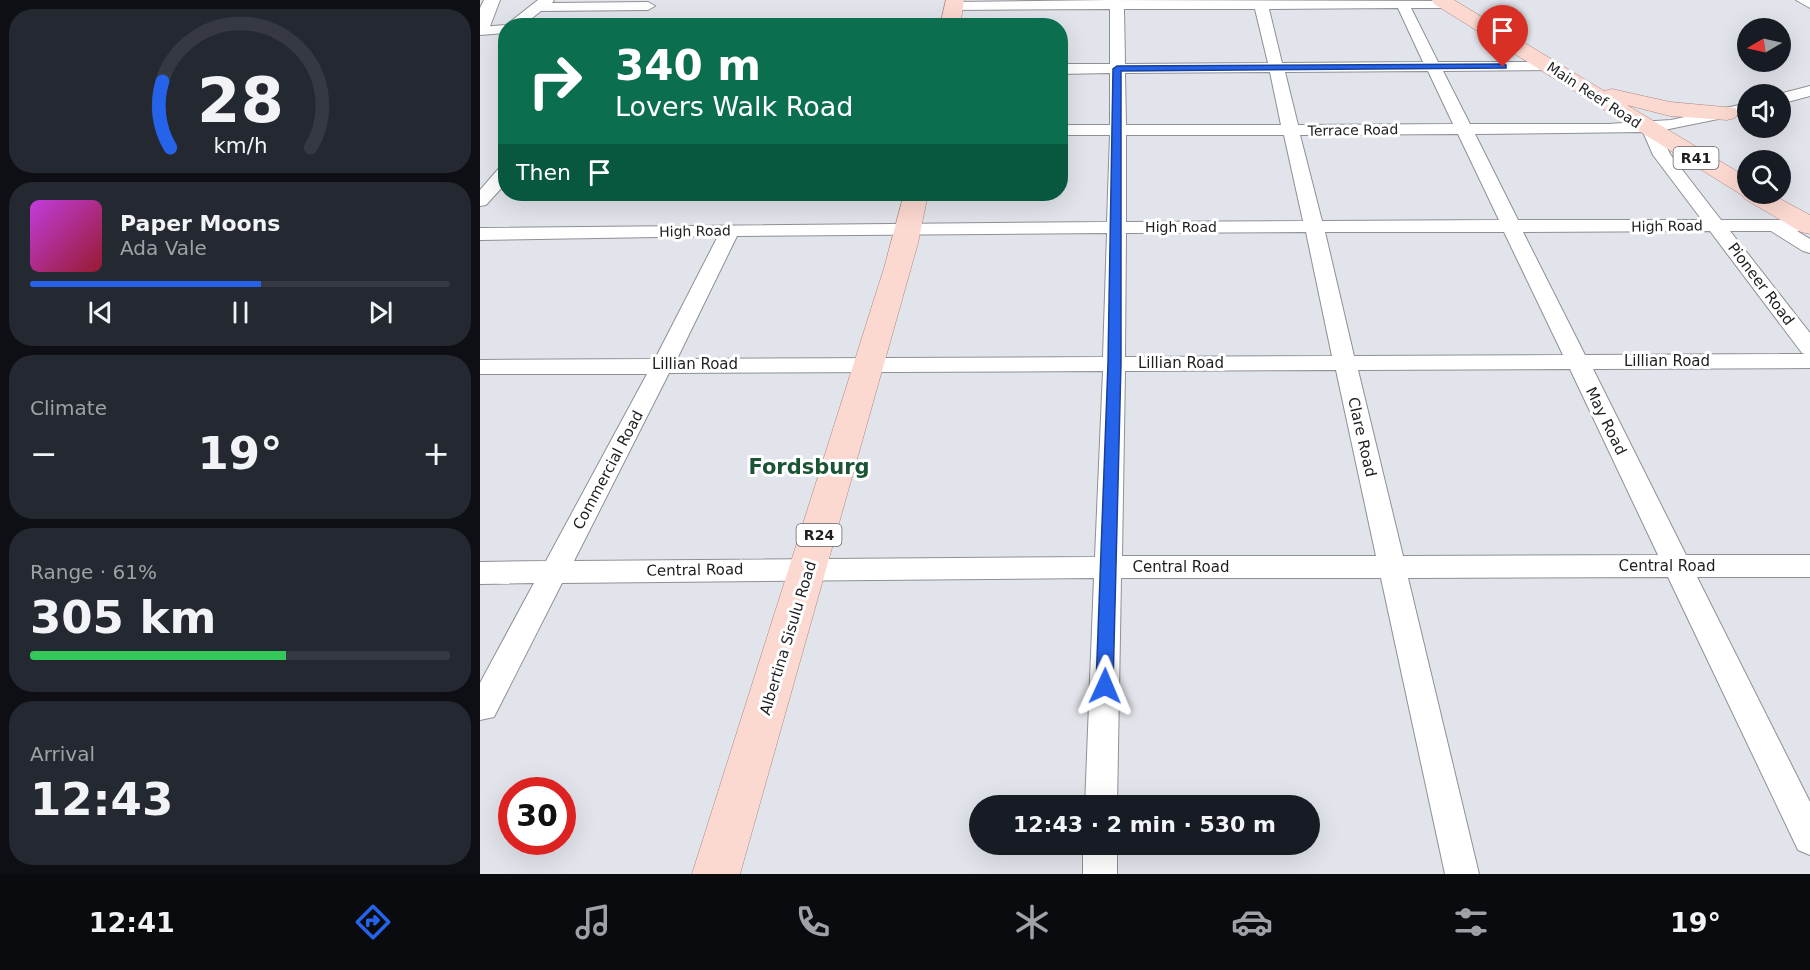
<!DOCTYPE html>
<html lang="en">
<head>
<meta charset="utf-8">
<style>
	body { margin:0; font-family:"DejaVu Sans",sans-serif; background:#242831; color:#f1f3f6; height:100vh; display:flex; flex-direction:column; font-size:22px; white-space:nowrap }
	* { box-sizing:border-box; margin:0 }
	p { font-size:20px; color:#9ea1a6 }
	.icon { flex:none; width:33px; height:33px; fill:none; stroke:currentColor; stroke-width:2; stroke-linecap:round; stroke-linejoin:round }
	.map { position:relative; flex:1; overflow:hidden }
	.drawer { display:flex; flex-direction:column; gap:9px; padding:9px; background:#0d0f14; width:480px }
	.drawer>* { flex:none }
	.hud { position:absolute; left:18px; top:18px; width:570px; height:183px; border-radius:24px; box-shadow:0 6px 24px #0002; background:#0b6e4f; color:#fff; overflow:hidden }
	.needle { width:39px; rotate:261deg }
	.tools { position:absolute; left:1257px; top:18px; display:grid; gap:12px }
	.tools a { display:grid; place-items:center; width:54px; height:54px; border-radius:50%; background:#171b24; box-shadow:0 6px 24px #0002; font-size:30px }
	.speed { position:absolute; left:18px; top:777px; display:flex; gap:12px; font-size:30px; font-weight:700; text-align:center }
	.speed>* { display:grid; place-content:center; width:78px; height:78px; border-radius:50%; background:#171b24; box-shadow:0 6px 24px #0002; line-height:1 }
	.speed .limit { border:9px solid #d22; background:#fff; color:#111 }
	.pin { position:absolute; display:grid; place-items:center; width:51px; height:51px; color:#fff; margin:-62px -26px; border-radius:50% 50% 50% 0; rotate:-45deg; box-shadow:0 0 6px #0007 }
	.pin .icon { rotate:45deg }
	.me { position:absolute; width:66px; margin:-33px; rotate:1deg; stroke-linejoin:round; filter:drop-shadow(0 0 4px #0008) }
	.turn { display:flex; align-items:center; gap:21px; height:126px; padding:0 18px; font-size:27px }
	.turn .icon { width:78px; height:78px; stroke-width:2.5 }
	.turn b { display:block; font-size:42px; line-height:51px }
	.then { display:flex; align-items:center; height:57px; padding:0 18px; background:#0003; gap:12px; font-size:22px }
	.big { font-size:45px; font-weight:700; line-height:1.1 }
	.drawer .widget { flex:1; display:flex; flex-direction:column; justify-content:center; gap:9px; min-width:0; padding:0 21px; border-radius:24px; background:#242831 }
	.drawer .dial { align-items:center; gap:0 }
	.dial svg { height:156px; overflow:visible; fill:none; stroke:#363941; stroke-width:7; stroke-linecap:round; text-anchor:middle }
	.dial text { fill:#f1f3f6; stroke:none }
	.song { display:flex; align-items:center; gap:18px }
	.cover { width:72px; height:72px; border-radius:9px; background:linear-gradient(135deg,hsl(290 70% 55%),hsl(350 70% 35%)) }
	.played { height:6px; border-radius:3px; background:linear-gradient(90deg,#2563eb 55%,#363941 55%) }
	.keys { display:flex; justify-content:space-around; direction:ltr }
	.heat { display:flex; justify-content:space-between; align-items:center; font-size:33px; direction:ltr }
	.charge { height:9px; border-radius:4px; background:linear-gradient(90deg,#34c759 61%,#363941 0) }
	.trip { position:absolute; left:489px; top:795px; width:351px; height:60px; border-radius:30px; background:#171b24; box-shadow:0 6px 24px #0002; font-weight:700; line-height:60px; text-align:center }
	.tab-bar { display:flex; height:96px; justify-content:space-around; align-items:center; background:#090b0e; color:#9ea1a6 }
	.tab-bar .icon { width:42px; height:42px }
	.tab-bar .current { color:#2563eb }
	.tab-bar b { font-size:27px; color:#f1f3f6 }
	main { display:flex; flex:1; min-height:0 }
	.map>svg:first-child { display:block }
</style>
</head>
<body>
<main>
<section class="drawer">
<div class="widget dial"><svg viewBox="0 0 100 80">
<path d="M14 69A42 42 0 1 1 86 69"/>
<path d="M14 69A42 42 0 0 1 10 35" stroke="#2563eb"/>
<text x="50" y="56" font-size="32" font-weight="700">28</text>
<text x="50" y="72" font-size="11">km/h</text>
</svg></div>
<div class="widget">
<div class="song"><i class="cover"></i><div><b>Paper Moons</b><p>Ada Vale</p></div></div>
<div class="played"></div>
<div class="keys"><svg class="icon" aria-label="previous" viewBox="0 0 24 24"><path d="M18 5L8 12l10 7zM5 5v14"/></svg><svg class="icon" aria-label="pause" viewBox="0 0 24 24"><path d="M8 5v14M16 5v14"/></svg><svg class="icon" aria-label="next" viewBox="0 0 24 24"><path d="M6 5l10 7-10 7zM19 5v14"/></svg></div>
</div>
<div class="widget"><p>Climate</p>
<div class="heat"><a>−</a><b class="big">19°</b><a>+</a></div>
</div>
<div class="widget"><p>Range · 61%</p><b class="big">305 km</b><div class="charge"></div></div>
<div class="widget"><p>Arrival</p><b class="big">12:43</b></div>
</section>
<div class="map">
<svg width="1330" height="874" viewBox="0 0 1330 874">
	<rect width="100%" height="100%" fill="#e2e4eb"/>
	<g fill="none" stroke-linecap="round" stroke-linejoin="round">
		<g stroke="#8e9096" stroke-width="2">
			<path id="minor" d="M 58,0 L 74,0 L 72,3 L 168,2 L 175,6 L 168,10 L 61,11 L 42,26 L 26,26 L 26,33 L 0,35 L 0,27 L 26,25 Z
				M 630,0 L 973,1 L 975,4 L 968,8 L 931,8 L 958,62 L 1070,62 L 1077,66 L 1070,70 L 963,71 L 990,124 L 1128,124 L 1191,120 L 1268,103 L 1268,113 L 1179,131 L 1190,154 L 1241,220 L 1330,220 L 1330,230 L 1317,231 L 1330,239 L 1330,253 L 1323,251 L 1291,231 L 1250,231 L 1330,333 L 1330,368 L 1113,369 L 1206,555 L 1330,555 L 1330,577 L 1217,577 L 1330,802 L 1330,855 L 1318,850 L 1188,577 L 928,578 L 999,874 L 965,874 L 901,578 L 641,578 L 637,806 L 605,806 L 614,578 L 82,583 L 14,717 L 0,720 L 0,683 L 54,583 L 0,584 L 0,562 L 66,561 L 167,374 L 0,374 L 0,360 L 175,359 L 238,236 L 0,240 L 0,228 L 627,222 L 630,135 L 580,135 L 580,125 L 630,125 L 630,73 L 580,74 L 580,64 L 630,64 L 630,9 L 474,10 L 467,6 L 474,2 ZM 918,8 L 943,62 L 802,63 L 789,9 ZM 644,9 L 775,9 L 788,63 L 645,64 ZM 948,71 L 973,124 L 818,125 L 805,72 ZM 790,72 L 801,125 L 646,125 L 645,73 ZM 1163,132 L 1173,155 L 1222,220 L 1038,220 L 995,134 ZM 978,134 L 1019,220 L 842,221 L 820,135 ZM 646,135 L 804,135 L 823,221 L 646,222 ZM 1230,231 L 1322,353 L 1325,354 L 1105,355 L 1043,232 ZM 826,232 L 852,356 L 645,357 L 646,233 ZM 845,232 L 1024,232 L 1083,355 L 874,356 ZM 627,233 L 623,357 L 197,359 L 257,236 ZM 1090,369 L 1178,555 L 923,556 L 878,370 ZM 856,370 L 896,556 L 642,556 L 645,371 ZM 623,371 L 615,557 L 94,561 L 189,373 Z
				M 1316,0 L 1330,0 L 1330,8 Z
				M 1330,86 L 1330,96 L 1300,104 L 1299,94 Z
				M 26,166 L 26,183 L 6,205 L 0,206 L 0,190 L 20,167 Z
				M 603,844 L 637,844 L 637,874 L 603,874 Z"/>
		</g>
		<g stroke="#8e9096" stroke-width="2">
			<path id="tertiary" d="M 4,0 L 20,0 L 9,29 L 6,33 L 0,34 L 0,8 Z"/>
		</g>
		<g stroke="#ac867e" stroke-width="1">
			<path id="primary" d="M 466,0 L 484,0 L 480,26 L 460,26 Z
				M 952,0 L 974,0 L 1124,91 L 1132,89 L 1190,102 L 1255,108 L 1258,113 L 1255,118 L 1247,120 L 1190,116 L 1147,105 L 1268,178 L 1268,194 L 1291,194 L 1330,215 L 1330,234 L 1321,232 L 1265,199 L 1262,195 L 954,4 Z
				M 424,194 L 448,194 L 438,243 L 260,874 L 212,874 L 404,268 Z"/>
		</g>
		<use href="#minor" fill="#fff" fill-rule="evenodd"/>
		<use href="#tertiary" fill="#fff" fill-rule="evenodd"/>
		<use href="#primary" fill="#fbd8d0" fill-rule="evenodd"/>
	</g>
	<path fill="#2563eb" stroke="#184099" stroke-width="1.5" d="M 1023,64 L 1026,65 L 1026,68 L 641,71 L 641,363 L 633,686 L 631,692 L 625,694 L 619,692 L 616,686 L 628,363 L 633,69 L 637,66 Z"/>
	<g text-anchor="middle" stroke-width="6" stroke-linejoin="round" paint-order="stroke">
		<g font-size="14" fill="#1e1f21" stroke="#fff">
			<text transform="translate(1114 95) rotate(33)" y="5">Main Reef Road</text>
			<text transform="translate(873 130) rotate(-1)" y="5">Terrace Road</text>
			<text transform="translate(1187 226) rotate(-1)" y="5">High Road</text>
			<text x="701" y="232">High Road</text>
			<text transform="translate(215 231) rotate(-1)" y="5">High Road</text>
		</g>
		<g fill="#fff" stroke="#626264" stroke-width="1.5">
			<rect x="1193.5" y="147" width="45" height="22" rx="4.5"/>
			<rect x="316.5" y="524" width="45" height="22" rx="4.5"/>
		</g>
		<g font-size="14" font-weight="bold" fill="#1e1f21">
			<text x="1216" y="163">R41</text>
			<text x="339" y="540">R24</text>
		</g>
		<g font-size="15" fill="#1e1f21" stroke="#fff">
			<text transform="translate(1281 284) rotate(53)" y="5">Pioneer Road</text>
			<text x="1187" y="366">Lillian Road</text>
			<text x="701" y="368">Lillian Road</text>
			<text x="215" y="369">Lillian Road</text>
			<text transform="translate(1126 421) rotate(64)" y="5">May Road</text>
			<text transform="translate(882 437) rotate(77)" y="5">Clare Road</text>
			<text transform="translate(128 470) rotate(-62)" y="5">Commercial Road</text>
			<text x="1187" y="571">Central Road</text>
			<text x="701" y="572">Central Road</text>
			<text transform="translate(215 570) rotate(-1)" y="5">Central Road</text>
			<text transform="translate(308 638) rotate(-73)" y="5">Albertina Sisulu Road</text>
		</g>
		<g font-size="21" font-weight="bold" fill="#1b5435" stroke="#fff">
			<text x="329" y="474">Fordsburg</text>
		</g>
	</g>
</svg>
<div class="tools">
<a><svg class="needle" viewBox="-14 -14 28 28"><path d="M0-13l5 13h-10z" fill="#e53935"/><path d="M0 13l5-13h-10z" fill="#9ea1a6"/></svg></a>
<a><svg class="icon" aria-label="sound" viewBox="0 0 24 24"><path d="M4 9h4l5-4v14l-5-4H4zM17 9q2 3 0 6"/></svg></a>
<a><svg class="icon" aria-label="search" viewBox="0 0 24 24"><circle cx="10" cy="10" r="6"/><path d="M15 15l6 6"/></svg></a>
</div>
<div class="speed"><div class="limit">30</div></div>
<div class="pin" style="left:1023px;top:67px;background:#d93025"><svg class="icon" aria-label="arrive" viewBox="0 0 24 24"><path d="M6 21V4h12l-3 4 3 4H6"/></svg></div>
<svg class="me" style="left:625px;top:686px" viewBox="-20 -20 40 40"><path d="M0-17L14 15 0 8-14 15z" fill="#2563eb" stroke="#fff" stroke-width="4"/></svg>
<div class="trip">12:43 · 2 min · 530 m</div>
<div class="hud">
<div class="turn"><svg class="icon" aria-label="right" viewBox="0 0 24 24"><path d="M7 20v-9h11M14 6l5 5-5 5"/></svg><div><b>340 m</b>Lovers Walk Road</div></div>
<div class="then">Then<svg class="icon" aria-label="arrive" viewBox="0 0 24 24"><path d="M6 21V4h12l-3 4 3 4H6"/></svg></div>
</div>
</div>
</main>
<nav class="tab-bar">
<b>12:41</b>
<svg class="icon current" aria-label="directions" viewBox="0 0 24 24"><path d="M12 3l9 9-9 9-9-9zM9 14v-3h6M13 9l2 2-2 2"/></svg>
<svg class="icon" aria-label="music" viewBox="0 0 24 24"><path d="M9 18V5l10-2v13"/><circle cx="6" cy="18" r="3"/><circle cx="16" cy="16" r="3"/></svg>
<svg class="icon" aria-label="phone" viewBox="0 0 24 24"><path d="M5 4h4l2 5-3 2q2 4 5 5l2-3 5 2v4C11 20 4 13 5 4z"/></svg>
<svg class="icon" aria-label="climate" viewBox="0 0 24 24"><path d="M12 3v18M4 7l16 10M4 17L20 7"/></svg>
<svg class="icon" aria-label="car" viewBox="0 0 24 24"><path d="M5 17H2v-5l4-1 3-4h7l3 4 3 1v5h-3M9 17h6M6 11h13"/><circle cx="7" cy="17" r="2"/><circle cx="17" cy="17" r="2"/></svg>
<svg class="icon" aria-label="filters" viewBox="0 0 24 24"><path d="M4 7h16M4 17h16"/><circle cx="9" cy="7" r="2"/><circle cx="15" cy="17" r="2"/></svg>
<b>19°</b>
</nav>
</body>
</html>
